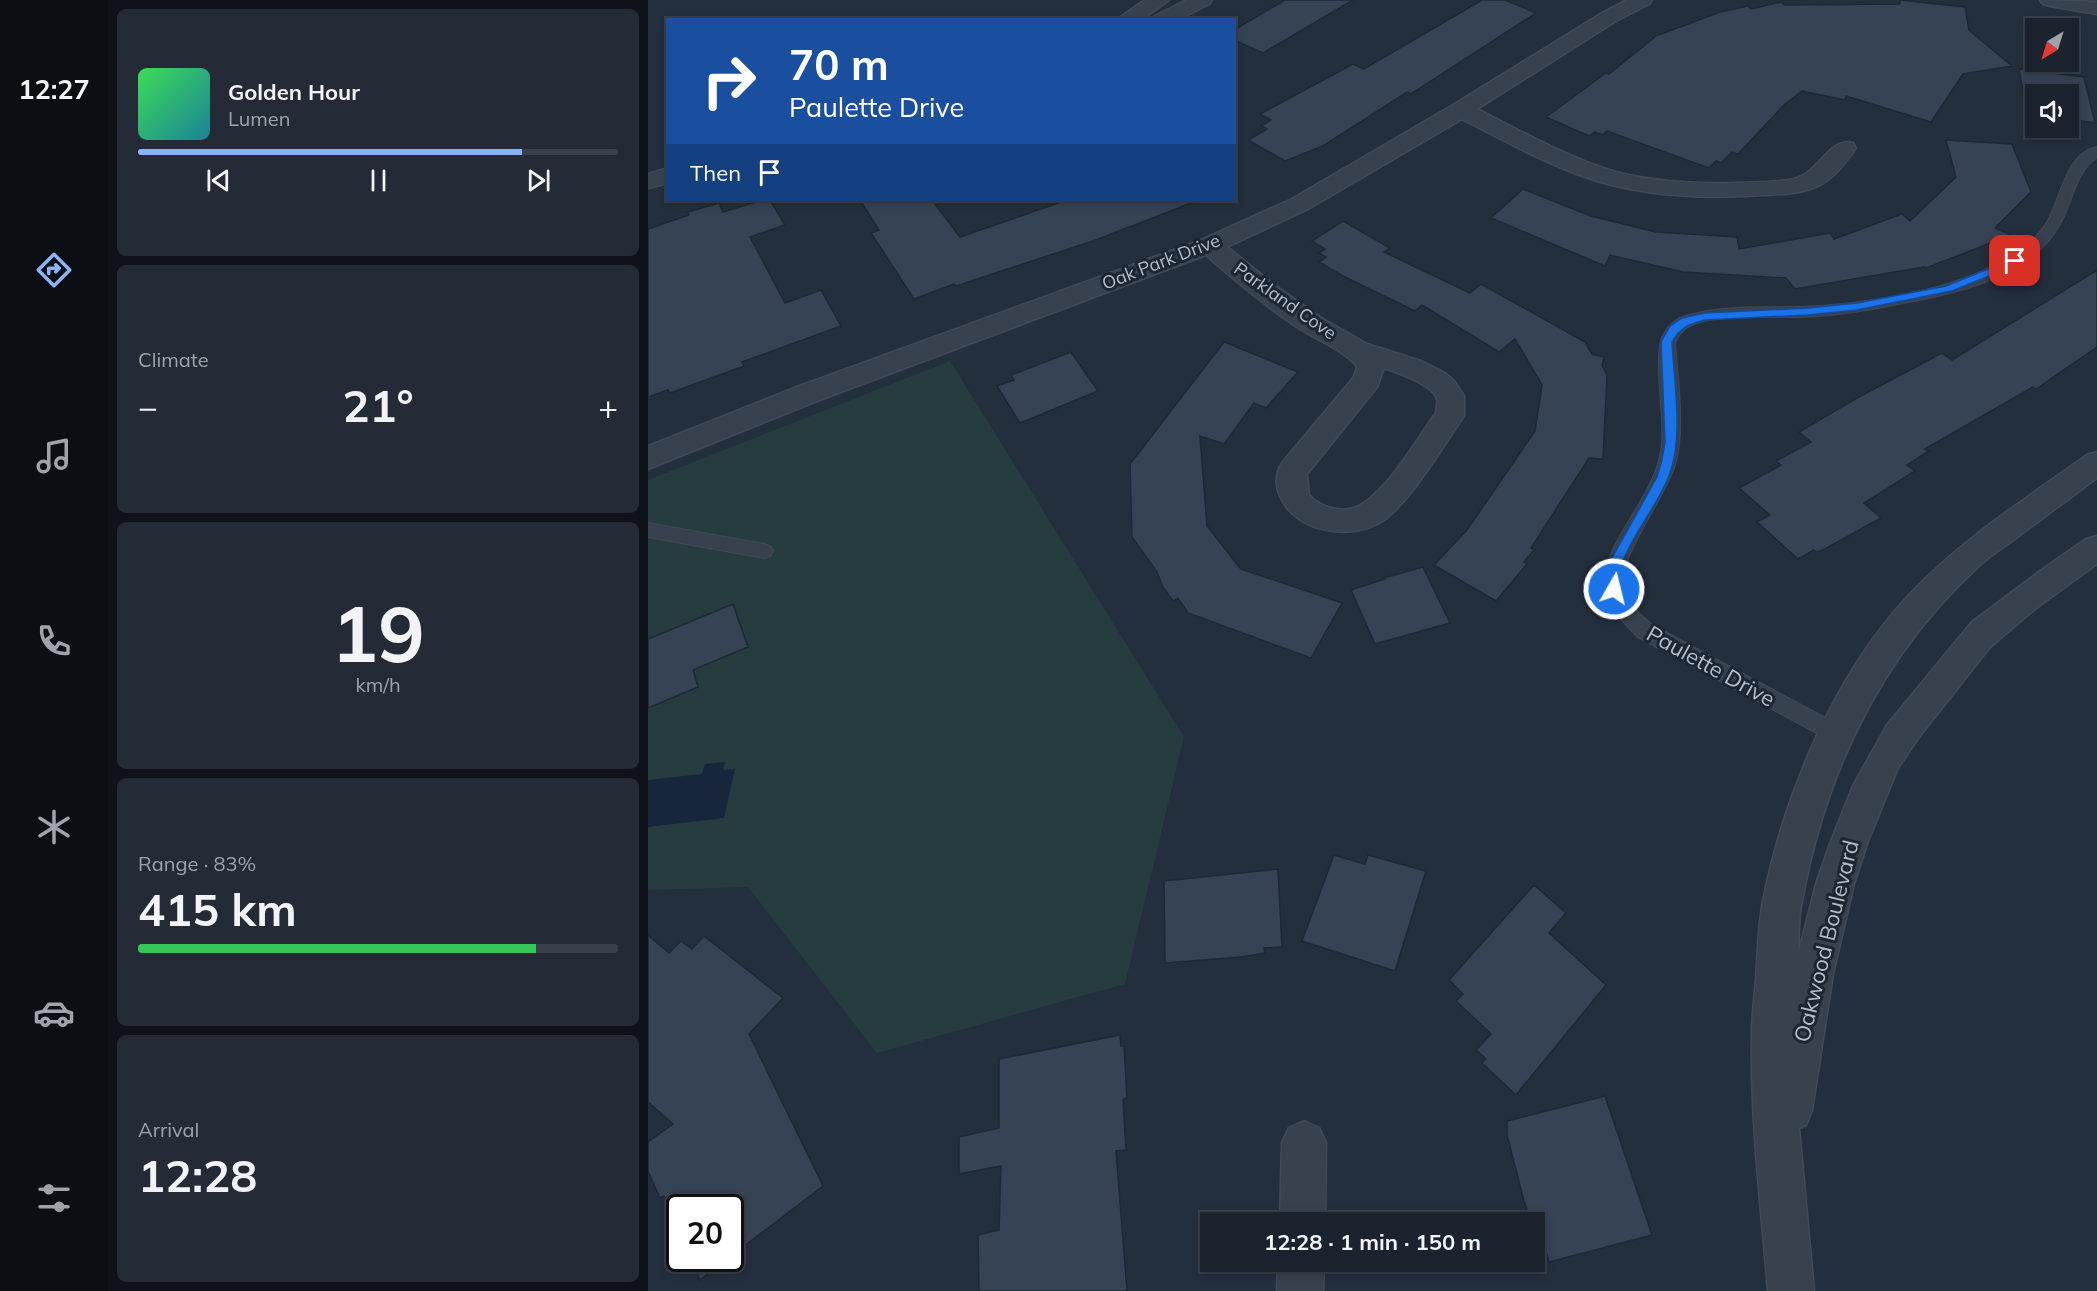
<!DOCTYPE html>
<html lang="en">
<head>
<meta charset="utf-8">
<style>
	body { margin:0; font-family:Mulish,sans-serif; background:#242b36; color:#f1f3f6; height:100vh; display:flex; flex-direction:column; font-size:22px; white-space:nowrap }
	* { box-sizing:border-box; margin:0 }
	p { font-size:20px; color:#a0a4aa }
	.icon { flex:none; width:33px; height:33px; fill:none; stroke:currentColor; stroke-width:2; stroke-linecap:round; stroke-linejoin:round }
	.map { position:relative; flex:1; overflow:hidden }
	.sheet { display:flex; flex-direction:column; gap:9px; padding:9px; background:#0f1319; width:540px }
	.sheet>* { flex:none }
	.hud { position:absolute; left:18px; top:18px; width:570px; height:183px; border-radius:0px; box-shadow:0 3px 9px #0003,0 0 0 2px #39404a; background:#1a4fa0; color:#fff; overflow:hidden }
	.needle { width:39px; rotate:218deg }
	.fabs { position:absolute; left:1377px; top:18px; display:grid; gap:12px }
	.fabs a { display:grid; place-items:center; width:54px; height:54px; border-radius:0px; background:#1b232e; box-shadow:0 3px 9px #0003,0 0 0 2px #39404a; font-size:30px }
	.speed { position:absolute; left:18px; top:1194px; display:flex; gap:12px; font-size:30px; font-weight:700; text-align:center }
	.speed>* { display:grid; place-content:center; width:78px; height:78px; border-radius:50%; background:#1b232e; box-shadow:0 3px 9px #0003,0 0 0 2px #39404a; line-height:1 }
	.speed .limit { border:3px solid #111; border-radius:9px; background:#fff; color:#111 }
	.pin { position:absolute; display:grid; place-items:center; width:51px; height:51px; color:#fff; margin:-26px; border-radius:12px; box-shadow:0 3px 9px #0006 }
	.me { position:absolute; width:66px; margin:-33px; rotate:8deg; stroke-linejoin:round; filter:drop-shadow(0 0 4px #0008) }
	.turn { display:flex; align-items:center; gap:21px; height:126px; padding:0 24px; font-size:27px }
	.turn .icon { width:78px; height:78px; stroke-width:2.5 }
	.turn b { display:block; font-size:42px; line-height:51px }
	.then { display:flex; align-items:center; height:57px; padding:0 24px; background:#0003; gap:12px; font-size:22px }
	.big { font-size:45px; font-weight:700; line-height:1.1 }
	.sheet .tile { flex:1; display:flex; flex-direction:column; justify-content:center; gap:9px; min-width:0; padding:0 21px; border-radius:9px; background:#242b36 }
	.sheet .dial { align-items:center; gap:0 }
	.dial b { font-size:78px; line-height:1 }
	.song { display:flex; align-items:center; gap:18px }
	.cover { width:72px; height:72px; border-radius:9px; background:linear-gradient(135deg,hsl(130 70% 55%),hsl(190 70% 35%)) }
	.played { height:6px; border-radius:3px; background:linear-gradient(90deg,#8ab4f8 80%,#39404a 80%) }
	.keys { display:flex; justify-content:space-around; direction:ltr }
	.heat { display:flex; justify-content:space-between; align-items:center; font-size:33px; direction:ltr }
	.charge { height:9px; border-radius:4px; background:linear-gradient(90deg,#34c759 83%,#39404a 0) }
	.trip { position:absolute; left:552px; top:1212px; width:345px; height:60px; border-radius:0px; background:#1b232e; box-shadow:0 3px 9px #0003,0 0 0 2px #39404a; font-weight:700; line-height:60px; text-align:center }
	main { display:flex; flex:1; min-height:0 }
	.dock { display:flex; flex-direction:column; width:108px; justify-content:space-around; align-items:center; background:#0b0e12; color:#a0a4aa }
	.dock .icon { width:42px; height:42px }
	.dock .current { color:#8ab4f8 }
	.dock b { font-size:27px; color:#f1f3f6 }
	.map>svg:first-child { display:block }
</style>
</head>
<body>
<main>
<nav class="dock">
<b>12:27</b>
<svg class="icon current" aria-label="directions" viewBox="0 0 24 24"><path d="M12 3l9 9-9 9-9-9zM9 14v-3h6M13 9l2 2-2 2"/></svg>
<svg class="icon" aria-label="music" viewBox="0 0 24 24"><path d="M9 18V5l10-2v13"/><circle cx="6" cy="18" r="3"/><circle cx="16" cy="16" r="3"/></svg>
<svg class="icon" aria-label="phone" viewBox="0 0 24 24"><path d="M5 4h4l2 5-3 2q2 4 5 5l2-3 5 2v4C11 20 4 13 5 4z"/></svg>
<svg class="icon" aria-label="climate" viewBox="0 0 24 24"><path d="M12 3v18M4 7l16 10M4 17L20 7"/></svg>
<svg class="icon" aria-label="car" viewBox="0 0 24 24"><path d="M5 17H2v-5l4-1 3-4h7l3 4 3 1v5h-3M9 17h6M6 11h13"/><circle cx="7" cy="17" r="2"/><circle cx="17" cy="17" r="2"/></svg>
<svg class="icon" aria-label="filters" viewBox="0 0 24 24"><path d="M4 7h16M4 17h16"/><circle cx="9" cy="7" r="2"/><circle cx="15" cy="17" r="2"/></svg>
</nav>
<section class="sheet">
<div class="tile">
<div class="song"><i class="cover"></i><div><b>Golden Hour</b><p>Lumen</p></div></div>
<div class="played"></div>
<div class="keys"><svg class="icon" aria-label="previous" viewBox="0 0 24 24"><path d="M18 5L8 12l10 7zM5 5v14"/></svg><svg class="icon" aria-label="pause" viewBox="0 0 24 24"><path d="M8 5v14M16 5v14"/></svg><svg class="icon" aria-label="next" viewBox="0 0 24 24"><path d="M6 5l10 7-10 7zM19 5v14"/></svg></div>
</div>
<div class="tile"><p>Climate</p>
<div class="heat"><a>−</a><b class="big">21°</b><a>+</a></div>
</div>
<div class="tile dial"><b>19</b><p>km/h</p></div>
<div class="tile"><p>Range · 83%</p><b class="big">415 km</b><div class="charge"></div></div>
<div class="tile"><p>Arrival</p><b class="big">12:28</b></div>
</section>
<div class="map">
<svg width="1449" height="1291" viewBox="0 0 1449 1291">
	<rect width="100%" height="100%" fill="#242f3e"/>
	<path fill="#263c3f" d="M 302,361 L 536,737 L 477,984 L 229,1053 L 100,887 L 0,890 L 0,480 Z"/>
	<path fill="#17263c" d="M 77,762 L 75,770 L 87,769 L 76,818 L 0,827 L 0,780 L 54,774 L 57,764 Z"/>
	<path fill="#364354" stroke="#1f2835" stroke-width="1.5" d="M 637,0 L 705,0 L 615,53 L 586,40 L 586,30 Z
		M 834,0 L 857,0 L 888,13 L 763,94 L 759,92 L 675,146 L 637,161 L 600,140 L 619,129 L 613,126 L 623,120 L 612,114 L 705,64 L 716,69 Z
		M 1252,0 L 1317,7 L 1321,30 L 1364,66 L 1315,74 L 1283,122 L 1198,96 L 1197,100 L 1154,91 L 1137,104 L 1090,154 L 1084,152 L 1073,163 L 1068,161 L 1061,168 L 959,131 L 954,135 L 947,132 L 941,136 L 898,117 L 958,73 L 961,74 L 1008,36 L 1072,12 L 1100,6 L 1103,9 L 1133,2 L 1137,5 L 1252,4 Z
		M 1371,69 L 1436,77 L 1447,123 L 1420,119 L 1420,94 L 1388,94 L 1388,115 L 1379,114 Z
		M 1298,140 L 1364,144 L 1383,192 L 1347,228 L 1363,235 L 1278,268 L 1276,267 L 1147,289 L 1138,278 L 1035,272 L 962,255 L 957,266 L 843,218 L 875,189 L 943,216 L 1008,232 L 1089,237 L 1091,249 L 1182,233 L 1186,239 L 1254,214 L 1262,221 L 1308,177 Z
		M 114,200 L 122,200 L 137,225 L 102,237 L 137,303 L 173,290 L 193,326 L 94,362 L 96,366 L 22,393 L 20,390 L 0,397 L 0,229 L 41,215 L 40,212 L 71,203 L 75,212 Z
		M 212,200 L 284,200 L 312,237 L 419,200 L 545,200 L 546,202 L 445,241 L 308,286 L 306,284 L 266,299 L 223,233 L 231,230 Z
		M 695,221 L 742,248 L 736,252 L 822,293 L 833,284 L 937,342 L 944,354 L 956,357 L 954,366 L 959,375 L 955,459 L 941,458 L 883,548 L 886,550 L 876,562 L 879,564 L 848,601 L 786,565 L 819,530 L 887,431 L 894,385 L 867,339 L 851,352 L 774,305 L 767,311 L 695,276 L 671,262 L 678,257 L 671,253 L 677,249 L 664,241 Z
		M 1449,270 L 1449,347 L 1388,389 L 1385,387 L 1277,449 L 1281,451 L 1259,465 L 1267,471 L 1216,503 L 1233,518 L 1175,550 L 1168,552 L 1166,550 L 1150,559 L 1109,522 L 1122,515 L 1091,488 L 1133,465 L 1128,461 L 1163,442 L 1151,432 L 1209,398 L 1294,353 L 1304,360 Z
		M 576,342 L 650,372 L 618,408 L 606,403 L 576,444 L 552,436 L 559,526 L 593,569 L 694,603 L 663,658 L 540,613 L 530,598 L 525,601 L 515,587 L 509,572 L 484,537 L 482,464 Z
		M 423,352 L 450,391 L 372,423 L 349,386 L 366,380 L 363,375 Z
		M 775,567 L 802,623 L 727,644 L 703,590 L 737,579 L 736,578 Z
		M 85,604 L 100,647 L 45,670 L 50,687 L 0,708 L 0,639 Z
		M 686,855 L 717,864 L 720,855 L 778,871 L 747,971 L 654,941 Z
		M 630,869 L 634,947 L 616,948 L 617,953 L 593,957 L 517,963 L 516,881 Z
		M 886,885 L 918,913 L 901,933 L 958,985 L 868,1095 L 834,1063 L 838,1059 L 828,1050 L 843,1034 L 808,1001 L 815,994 L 801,980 Z
		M 0,935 L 21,953 L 33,941 L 44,949 L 56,936 L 135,998 L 101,1034 L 175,1186 L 82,1257 L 82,1208 L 32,1208 L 32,1233 L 16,1196 L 12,1198 L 0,1171 L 0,1142 L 25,1124 L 0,1102 Z
		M 472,1035 L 473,1046 L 476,1046 L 479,1098 L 475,1099 L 478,1150 L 468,1151 L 479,1291 L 331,1291 L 330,1235 L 351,1230 L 353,1166 L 311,1174 L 311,1137 L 351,1128 L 351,1059 Z
		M 957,1096 L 1004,1235 L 901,1262 L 893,1234 L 886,1236 L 886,1222 L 883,1222 L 876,1201 L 859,1135 L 859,1121 Z
		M 43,1258 L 80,1258 L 52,1280 Z"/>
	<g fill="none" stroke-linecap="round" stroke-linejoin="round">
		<g stroke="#414a57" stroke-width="2">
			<path id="service" d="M 1449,147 L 1449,157 C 1427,172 1425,201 1412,224 C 1382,278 1306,294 1250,304 C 1216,311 1181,317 1146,317 C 1114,318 1077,313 1046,324 C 1037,327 1031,334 1027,342 C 1029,378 1037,426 1028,461 C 1020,494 966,562 975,590 C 980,605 993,615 1004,625 L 1194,727 L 1197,733 L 1194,739 L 1187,742 L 1180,739 L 990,637 C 977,624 961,609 956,589 C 950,565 982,521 994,499 C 1004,481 1012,465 1014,444 C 1017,421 1005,351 1015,336 C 1020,326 1027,319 1038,316 C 1074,305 1113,308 1151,307 C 1209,305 1294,293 1345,266 C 1365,256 1386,243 1398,224 C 1414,200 1415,155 1449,147 Z
				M 0,523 L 116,544 L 122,546 L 125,551 L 122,556 L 116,558 L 0,537 Z"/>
		</g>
		<g stroke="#414a57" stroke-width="3">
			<path id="minor" d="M 497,0 L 521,0 L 493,20 L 468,20 Z
				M 539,0 L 564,0 L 561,4 L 530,20 L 504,20 L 507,16 Z
				M 979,0 L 1004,0 L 1001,4 L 968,21 L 829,109 C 871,130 913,154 958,169 C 999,182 1044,184 1086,183 C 1105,182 1127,183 1146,179 C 1171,173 1181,137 1205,143 L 1208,148 C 1199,161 1188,176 1174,184 C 1156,194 1135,194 1115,195 C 1057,199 998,197 943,179 C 898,164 855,140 814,119 L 660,209 L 579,247 L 629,287 L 675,319 L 719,344 L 773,361 L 797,373 L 806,381 L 816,396 L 816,415 L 812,422 C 792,450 758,510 729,524 C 698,540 648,531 633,498 C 627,486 627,474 634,463 L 706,377 L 709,367 L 708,365 C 690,346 666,339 646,325 C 615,304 586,280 558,255 L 169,401 L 0,469 L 0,446 L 149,387 L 553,240 L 644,199 L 805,105 L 954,13 ZM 736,368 C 749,372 785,385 789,399 C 790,403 788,409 788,413 C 766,443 746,481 716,503 C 700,515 673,509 661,495 L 659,474 L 729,387 Z
				M 1392,0 L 1449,2 L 1449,14 L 1402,6 L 1395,4 Z
				M 20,168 L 20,183 L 0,188 L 0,174 Z
				M 1449,452 L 1449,478 C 1423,497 1398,516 1372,535 C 1359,545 1344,554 1332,565 C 1233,656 1178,770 1154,901 C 1150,918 1151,937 1150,955 L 1168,884 L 1183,841 L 1205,786 L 1239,725 L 1324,622 L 1395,569 L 1438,539 L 1449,536 L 1449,564 L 1388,608 L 1342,647 L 1271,737 L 1250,768 L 1220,841 L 1206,884 L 1185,974 L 1164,1110 L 1158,1125 L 1151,1128 L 1166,1291 L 1120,1291 C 1113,1205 1102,1117 1104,1031 C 1104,1013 1107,996 1108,978 C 1110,953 1110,926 1115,901 C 1136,795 1186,675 1261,595 C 1313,540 1377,499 1439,455 Z
				M 656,1121 L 671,1128 L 678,1143 L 677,1222 L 632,1222 L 634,1143 L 641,1128 Z
				M 630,1262 L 676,1262 L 675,1291 L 629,1291 Z"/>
		</g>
		<use href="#service" fill="#38414e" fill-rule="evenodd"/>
		<use href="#minor" fill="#38414e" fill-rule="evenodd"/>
	</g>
	<path fill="#1a73e8" stroke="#114b97" stroke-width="1.5" d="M 1367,258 L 1373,261 L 1371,264 L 1304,291 L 1209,310 L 1160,315 L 1057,320 C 1041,324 1032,328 1024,342 C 1026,382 1036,438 1021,476 C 1009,507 984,534 973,566 C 970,575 974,584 970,593 L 961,593 L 959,567 L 1009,477 L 1014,460 L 1017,442 L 1013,342 L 1022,326 L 1034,318 L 1057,313 L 1160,308 L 1209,303 L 1298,286 Z"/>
	<g text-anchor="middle" stroke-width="6" stroke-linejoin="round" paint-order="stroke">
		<g font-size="18" fill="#b4bcc9" stroke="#1d2633">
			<text transform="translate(513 262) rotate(-21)" y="6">Oak Park Drive</text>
			<text transform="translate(637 301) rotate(35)" y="6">Parkland Cove</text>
		</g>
		<g font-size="22" fill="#b4bcc9" stroke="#1d2633">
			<text transform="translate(1063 666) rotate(29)" y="8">Paulette Drive</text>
			<text transform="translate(1178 941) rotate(-76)" y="8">Oakwood Boulevard</text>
		</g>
	</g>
</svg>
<div class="fabs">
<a><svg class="needle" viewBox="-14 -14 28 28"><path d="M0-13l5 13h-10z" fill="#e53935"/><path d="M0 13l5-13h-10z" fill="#a0a4aa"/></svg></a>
<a><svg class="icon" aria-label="sound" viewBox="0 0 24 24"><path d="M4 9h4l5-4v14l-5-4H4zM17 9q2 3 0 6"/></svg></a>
</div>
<div class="speed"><div class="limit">20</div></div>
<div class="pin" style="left:1367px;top:261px;background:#d93025"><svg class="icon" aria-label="arrive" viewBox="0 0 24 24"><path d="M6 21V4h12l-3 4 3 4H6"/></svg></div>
<svg class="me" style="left:966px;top:589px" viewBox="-20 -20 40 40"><circle r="17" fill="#1a73e8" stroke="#fff" stroke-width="3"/><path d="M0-11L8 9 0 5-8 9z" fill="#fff"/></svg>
<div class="trip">12:28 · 1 min · 150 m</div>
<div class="hud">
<div class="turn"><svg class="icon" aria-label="right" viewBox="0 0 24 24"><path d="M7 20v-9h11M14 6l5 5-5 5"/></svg><div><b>70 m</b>Paulette Drive</div></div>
<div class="then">Then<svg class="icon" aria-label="arrive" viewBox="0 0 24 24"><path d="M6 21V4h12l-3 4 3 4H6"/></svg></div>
</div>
</div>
</main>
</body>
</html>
